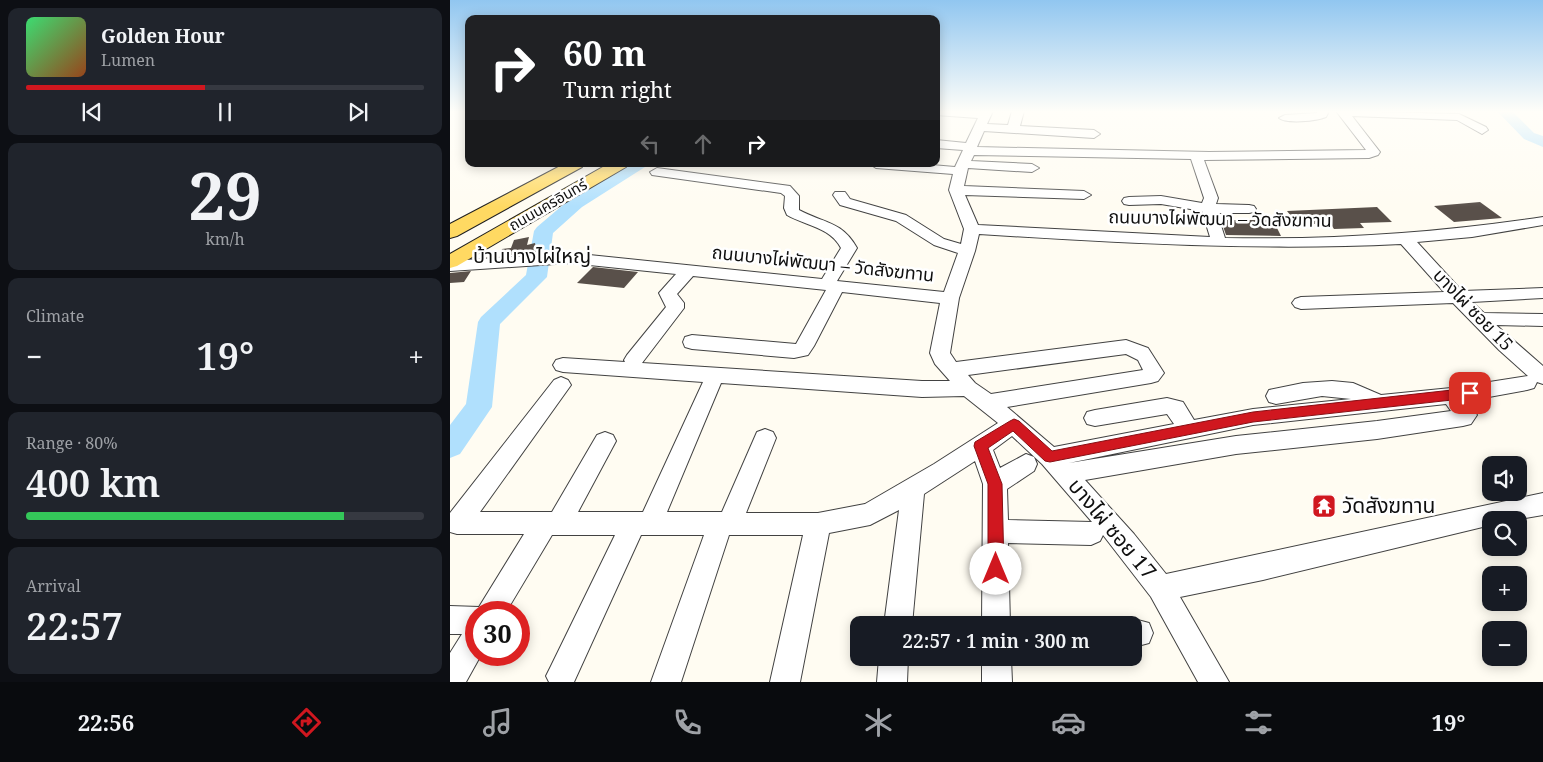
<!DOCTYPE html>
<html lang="en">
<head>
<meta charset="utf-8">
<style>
	body { margin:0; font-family:"Noto Serif","Noto Sans Thai",serif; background:#20242c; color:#f1f3f6; height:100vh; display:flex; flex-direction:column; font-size:19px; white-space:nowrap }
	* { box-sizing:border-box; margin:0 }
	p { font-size:16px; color:#9ea1a6 }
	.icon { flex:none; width:28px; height:28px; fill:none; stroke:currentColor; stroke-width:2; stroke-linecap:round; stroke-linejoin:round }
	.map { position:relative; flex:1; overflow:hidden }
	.details { display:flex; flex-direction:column; gap:8px; padding:8px; background:#0d0f14; width:450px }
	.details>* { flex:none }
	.guide { position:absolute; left:15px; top:15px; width:475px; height:152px; border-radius:10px; box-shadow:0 2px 12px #0003; background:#202124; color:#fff; overflow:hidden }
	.buttons { position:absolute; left:1032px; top:456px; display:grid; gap:10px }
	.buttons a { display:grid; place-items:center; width:45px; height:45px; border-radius:10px; background:#171b24; box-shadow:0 2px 12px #0003; font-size:25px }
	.speed { position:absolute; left:15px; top:601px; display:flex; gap:10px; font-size:25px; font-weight:700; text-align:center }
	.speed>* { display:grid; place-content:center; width:65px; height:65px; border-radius:50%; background:#171b24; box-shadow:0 2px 12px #0003; line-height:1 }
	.speed .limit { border:8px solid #d22; background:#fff; color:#111 }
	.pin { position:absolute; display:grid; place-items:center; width:42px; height:42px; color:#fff; margin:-21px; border-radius:10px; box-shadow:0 2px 8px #0006 }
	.me { position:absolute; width:55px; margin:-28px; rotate:0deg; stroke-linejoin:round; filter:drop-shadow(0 0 4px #0008) }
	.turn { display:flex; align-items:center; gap:18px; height:105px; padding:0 15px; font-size:22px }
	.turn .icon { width:65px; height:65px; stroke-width:2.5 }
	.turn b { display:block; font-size:35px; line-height:42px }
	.lanes { display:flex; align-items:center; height:48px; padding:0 15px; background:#0003; justify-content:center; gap:25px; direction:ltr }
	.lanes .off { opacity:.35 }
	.big { font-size:38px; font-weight:600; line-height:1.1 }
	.details .card { flex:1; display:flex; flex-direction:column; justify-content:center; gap:8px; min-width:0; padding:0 18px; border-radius:10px; background:#20242c }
	.details .dial { align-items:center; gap:0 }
	.dial b { font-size:65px; line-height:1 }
	.song { display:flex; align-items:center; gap:15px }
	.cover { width:60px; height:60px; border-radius:8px; background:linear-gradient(135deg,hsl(140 70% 55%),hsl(20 70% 35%)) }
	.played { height:5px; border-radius:2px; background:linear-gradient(90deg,#d0171f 45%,#363941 45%) }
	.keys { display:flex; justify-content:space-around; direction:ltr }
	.heat { display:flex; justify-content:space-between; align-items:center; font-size:28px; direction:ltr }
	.charge { height:8px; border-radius:4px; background:linear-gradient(90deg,#34c759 80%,#363941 0) }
	.trip { position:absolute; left:400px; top:616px; width:292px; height:50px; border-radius:10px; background:#171b24; box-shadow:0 2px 12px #0003; font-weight:600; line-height:50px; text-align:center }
	.menu { display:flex; height:80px; justify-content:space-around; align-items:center; background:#090b0e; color:#9ea1a6 }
	.menu .icon { width:35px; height:35px }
	.menu .active { color:#d0171f }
	.menu b { font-size:22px; color:#f1f3f6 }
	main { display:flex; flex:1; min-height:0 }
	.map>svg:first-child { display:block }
</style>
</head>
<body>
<main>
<section class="details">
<div class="card">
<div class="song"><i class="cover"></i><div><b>Golden Hour</b><p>Lumen</p></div></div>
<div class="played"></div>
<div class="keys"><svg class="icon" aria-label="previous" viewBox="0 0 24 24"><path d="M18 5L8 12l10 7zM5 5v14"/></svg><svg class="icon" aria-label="pause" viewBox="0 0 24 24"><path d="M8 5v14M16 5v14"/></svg><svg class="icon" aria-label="next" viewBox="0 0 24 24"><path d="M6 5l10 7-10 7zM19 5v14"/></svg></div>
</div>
<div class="card dial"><b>29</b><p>km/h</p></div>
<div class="card"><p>Climate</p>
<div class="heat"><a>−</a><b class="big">19°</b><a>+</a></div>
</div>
<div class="card"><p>Range · 80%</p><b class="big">400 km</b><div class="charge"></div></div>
<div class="card"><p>Arrival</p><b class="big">22:57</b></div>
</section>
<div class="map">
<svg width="1093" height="682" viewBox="0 0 1093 682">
	<rect width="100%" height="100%" fill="#fffcf2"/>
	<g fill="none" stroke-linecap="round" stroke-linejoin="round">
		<path fill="#b0e0fd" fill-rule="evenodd" d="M 1047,111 L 1062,111 L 1084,133 L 1093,136 L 1093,147 L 1074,139 Z
			M 178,164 L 197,164 L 195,167 L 132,207 L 103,233 L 97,277 L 50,324 L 42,407 L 10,454 L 0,458 L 0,425 L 16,404 L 28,322 L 31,317 L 76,275 L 84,231 L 87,227 L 120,199 Z"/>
	</g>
	<path fill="#59504a" d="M 1030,202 L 1052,218 L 1004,222 L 984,206 Z
		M 927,207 L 942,222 L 910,223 L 914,228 L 884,229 L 880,223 L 848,225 L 837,211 Z
		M 771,220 L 823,220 L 831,236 L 776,235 Z
		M 79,237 L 77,245 L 85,243 L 87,253 L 50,256 L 52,249 L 61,248 L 64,240 Z
		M 143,267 L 188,272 L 174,288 L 127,283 Z
		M 21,271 L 14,282 L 0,283 L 0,273 Z"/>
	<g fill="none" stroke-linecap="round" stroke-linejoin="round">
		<g stroke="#424242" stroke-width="2">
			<path id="minor" d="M 486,111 L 543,111 L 537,124 L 558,125 L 562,111 L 574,111 L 570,126 L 644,130 L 650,134 L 644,138 L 534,131 L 527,147 L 759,152 L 916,150 L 886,111 L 1009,114 L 1036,127 L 1038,130 L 1032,134 L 1007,120 L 902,116 L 930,152 L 928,155 L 919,158 L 754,160 L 768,198 L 766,204 L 799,205 L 804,206 L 806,209 L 804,212 L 799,213 L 767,213 L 775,238 C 882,240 987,233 1093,217 L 1093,225 L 1022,237 L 967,242 L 1012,291 L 1093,288 L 1093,298 L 1022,302 L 1034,313 L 1093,314 L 1093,326 L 1046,325 L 1093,366 L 1093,384 L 1087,382 L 1084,388 L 1077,390 L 1017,401 L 1027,415 L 1021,424 L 1013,426 L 927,439 L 786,454 L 635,480 L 684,534 L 716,574 L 1093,493 L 1093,515 L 1063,520 L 1041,520 L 1041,525 L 813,580 L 730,597 L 779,682 L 748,682 L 701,597 L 653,535 L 650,541 L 641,545 L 558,543 L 560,625 L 532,625 L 533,484 L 525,461 L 474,494 L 462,625 L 434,625 L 449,510 L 420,525 L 379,533 L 350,682 L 320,682 L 353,535 L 279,535 L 231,682 L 201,682 L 254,535 L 191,535 L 124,682 L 99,682 L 96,676 L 101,666 L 165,535 L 102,535 L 56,612 L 26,612 L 26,655 L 31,655 L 16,682 L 0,682 L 0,653 L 12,634 L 0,634 L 0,606 L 29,607 L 74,534 L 7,534 L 0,532 L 0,513 L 104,380 L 111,377 L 118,380 L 121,385 L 30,512 L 102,512 L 147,435 L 155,432 L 163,435 L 166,441 L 128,512 L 193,512 L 253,382 L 113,372 L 106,370 L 103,365 L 106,360 L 113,358 L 175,362 L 174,360 L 177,355 L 216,307 L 209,293 L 226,274 L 120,263 L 0,271 L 0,261 L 120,253 L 372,279 L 391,248 C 380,227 356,226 337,215 L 334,208 L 335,196 L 331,193 L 202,175 L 200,172 L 207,168 L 340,186 L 349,196 L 349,210 C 373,223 392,221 407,248 L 387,281 L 494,292 L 508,253 L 484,245 L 446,221 L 390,205 L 383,195 L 385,192 L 395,192 L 400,199 L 456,215 L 494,239 L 511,244 L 514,229 L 499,190 L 503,174 L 426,168 L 420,164 L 470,164 L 505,167 L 513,150 L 486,148 L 486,140 L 516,143 L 528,118 L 486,115 ZM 524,155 L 741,159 L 754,198 L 752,203 L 711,196 L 679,197 L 674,198 L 672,201 L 674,204 L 679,205 L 711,204 L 752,211 L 760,237 L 528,225 L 515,195 L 634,199 L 641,195 L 634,191 L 514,186 L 518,168 L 582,172 L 589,168 L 582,164 L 521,161 ZM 529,234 C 670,243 810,251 951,244 L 994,292 L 851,297 L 845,299 L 842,303 L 845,307 L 851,309 L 1003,303 L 1049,350 L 1078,376 L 1001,388 L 931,395 L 903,383 L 882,381 L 853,383 L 819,390 L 816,396 L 819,402 L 826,404 L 872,396 L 901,399 L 803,409 L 744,420 L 733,402 L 717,398 L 645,410 L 637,412 L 634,418 L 637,424 L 645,426 L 717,414 L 724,424 L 604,447 L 557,407 L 701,383 L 708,381 L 714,373 L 698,348 L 676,340 L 506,362 L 500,353 L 509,298 L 525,251 ZM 243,276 L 376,290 L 346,344 L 242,335 L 235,337 L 233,342 L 235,347 L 242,349 L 344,358 L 358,355 L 364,346 L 392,292 L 490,303 L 480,353 L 485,364 L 500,381 L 472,381 L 192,363 L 234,308 L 234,303 L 227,294 ZM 676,354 L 688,360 L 693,370 L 541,394 L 525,383 L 518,375 ZM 271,383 L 472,397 L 514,396 L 548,423 L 484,464 L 415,504 L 368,513 L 296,513 L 326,438 L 323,432 L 315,429 L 307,432 L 272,512 L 217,512 ZM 996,404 L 1001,411 L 927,421 L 786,436 L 619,463 L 803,425 ZM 562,436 L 592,464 L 642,522 L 558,520 L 557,489 L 584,471 L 587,464 L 584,457 L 576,454 L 550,468 L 543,450 Z
				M 867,111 L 879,111 L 876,117 C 867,121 836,124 829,118 L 835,115 L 867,113 Z
				M 684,619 L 699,623 L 703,633 L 699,643 L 684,647 L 684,625 L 673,625 Z
				M 429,658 L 458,658 L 457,682 L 427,682 Z
				M 532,658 L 561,658 L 562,682 L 532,682 Z"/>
		</g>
		<g stroke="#202020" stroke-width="2">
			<path id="major" d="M 114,164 L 134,164 L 132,167 L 7,236 L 0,238 L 0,224 Z
				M 158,164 L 178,164 L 176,167 L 7,266 L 0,268 L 0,254 Z"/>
		</g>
		<use href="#minor" fill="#fff" fill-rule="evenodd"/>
		<use href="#major" fill="#ffd962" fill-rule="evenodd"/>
	</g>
	<linearGradient id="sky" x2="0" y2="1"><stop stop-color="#91c6f0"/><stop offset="0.54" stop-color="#fffef9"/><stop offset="1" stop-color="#fffef9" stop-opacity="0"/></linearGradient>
	<rect width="1093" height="207" fill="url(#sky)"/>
	<path fill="#d0171f" stroke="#870f14" d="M 1020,388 L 1025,390 L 1026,393 L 1025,396 L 1020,398 L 803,422 L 600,462 L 595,461 L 563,431 L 538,448 L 552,484 L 554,569 L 551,574 L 546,577 L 540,574 L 538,569 L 538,484 L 524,446 L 525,442 L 560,421 L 564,419 L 569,421 L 602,451 L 803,412 Z"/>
	<defs>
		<g id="temple-square" transform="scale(1.25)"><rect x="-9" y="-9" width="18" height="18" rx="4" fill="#d0171f" stroke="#fff"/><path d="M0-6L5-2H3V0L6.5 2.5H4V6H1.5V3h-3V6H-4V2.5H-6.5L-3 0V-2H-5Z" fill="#fff"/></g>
	</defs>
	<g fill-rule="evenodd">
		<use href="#temple-square" x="874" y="506"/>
	</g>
	<g text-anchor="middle" stroke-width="5" stroke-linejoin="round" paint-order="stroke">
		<g font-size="15" fill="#0f0f0f" stroke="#fff">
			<text transform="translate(98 205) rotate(-30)" y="5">ถนนนครอินทร์</text>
		</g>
		<g font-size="18" fill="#0f0f0f" stroke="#fff">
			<text transform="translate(770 219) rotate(1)" y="6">ถนนบางไผ่พัฒนา – วัดสังฆทาน</text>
			<text transform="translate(373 264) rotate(6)" y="6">ถนนบางไผ่พัฒนา – วัดสังฆทาน</text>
			<text transform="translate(1023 310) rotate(46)" y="6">บางไผ่ ซอย 15</text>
		</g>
		<g font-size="20" fill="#0f0f0f" stroke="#fff">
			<text x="82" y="263">บ้านบางไผ่ใหญ่</text>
		</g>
		<g font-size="21" fill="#0f0f0f" stroke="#fff" text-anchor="start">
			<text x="892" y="513">วัดสังฆทาน</text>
		</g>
		<g font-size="21" fill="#0f0f0f" stroke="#fff">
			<text transform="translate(662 529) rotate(50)" y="7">บางไผ่ ซอย 17</text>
		</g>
	</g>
</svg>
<div class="buttons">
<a><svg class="icon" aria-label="sound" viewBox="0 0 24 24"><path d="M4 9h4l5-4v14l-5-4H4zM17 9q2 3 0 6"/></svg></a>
<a><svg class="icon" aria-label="search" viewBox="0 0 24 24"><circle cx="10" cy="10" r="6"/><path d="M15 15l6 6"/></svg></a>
<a>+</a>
<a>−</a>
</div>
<div class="speed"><div class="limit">30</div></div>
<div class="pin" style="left:1020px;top:393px;background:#d93025"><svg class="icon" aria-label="arrive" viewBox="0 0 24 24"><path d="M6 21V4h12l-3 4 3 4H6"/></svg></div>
<svg class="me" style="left:546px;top:569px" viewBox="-20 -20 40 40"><circle r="19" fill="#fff"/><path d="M0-13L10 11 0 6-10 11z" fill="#d0171f"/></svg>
<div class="trip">22:57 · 1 min · 300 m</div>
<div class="guide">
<div class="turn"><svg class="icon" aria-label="right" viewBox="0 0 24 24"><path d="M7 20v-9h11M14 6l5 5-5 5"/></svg><div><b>60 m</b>Turn right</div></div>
<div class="lanes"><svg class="icon off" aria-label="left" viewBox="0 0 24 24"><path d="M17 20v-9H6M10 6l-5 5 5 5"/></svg><svg class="icon off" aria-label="ahead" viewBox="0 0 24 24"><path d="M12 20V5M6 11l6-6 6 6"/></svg><svg class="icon" aria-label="right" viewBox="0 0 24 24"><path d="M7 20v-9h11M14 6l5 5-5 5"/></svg></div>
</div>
</div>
</main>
<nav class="menu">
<b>22:56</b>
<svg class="icon active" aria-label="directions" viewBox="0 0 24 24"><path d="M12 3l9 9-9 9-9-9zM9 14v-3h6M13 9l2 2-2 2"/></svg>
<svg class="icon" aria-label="music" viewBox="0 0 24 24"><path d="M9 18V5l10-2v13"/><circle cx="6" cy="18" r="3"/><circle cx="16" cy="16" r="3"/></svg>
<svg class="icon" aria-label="phone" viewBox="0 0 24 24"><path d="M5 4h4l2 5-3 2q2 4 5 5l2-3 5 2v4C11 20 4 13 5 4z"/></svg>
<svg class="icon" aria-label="climate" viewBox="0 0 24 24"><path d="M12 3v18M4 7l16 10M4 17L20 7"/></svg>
<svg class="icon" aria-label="car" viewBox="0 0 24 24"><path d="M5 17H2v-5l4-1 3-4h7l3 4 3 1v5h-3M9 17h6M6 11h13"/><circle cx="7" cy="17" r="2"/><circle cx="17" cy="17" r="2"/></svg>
<svg class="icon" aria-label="filters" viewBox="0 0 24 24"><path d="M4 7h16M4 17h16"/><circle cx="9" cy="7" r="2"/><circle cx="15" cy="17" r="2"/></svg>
<b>19°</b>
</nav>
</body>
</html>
